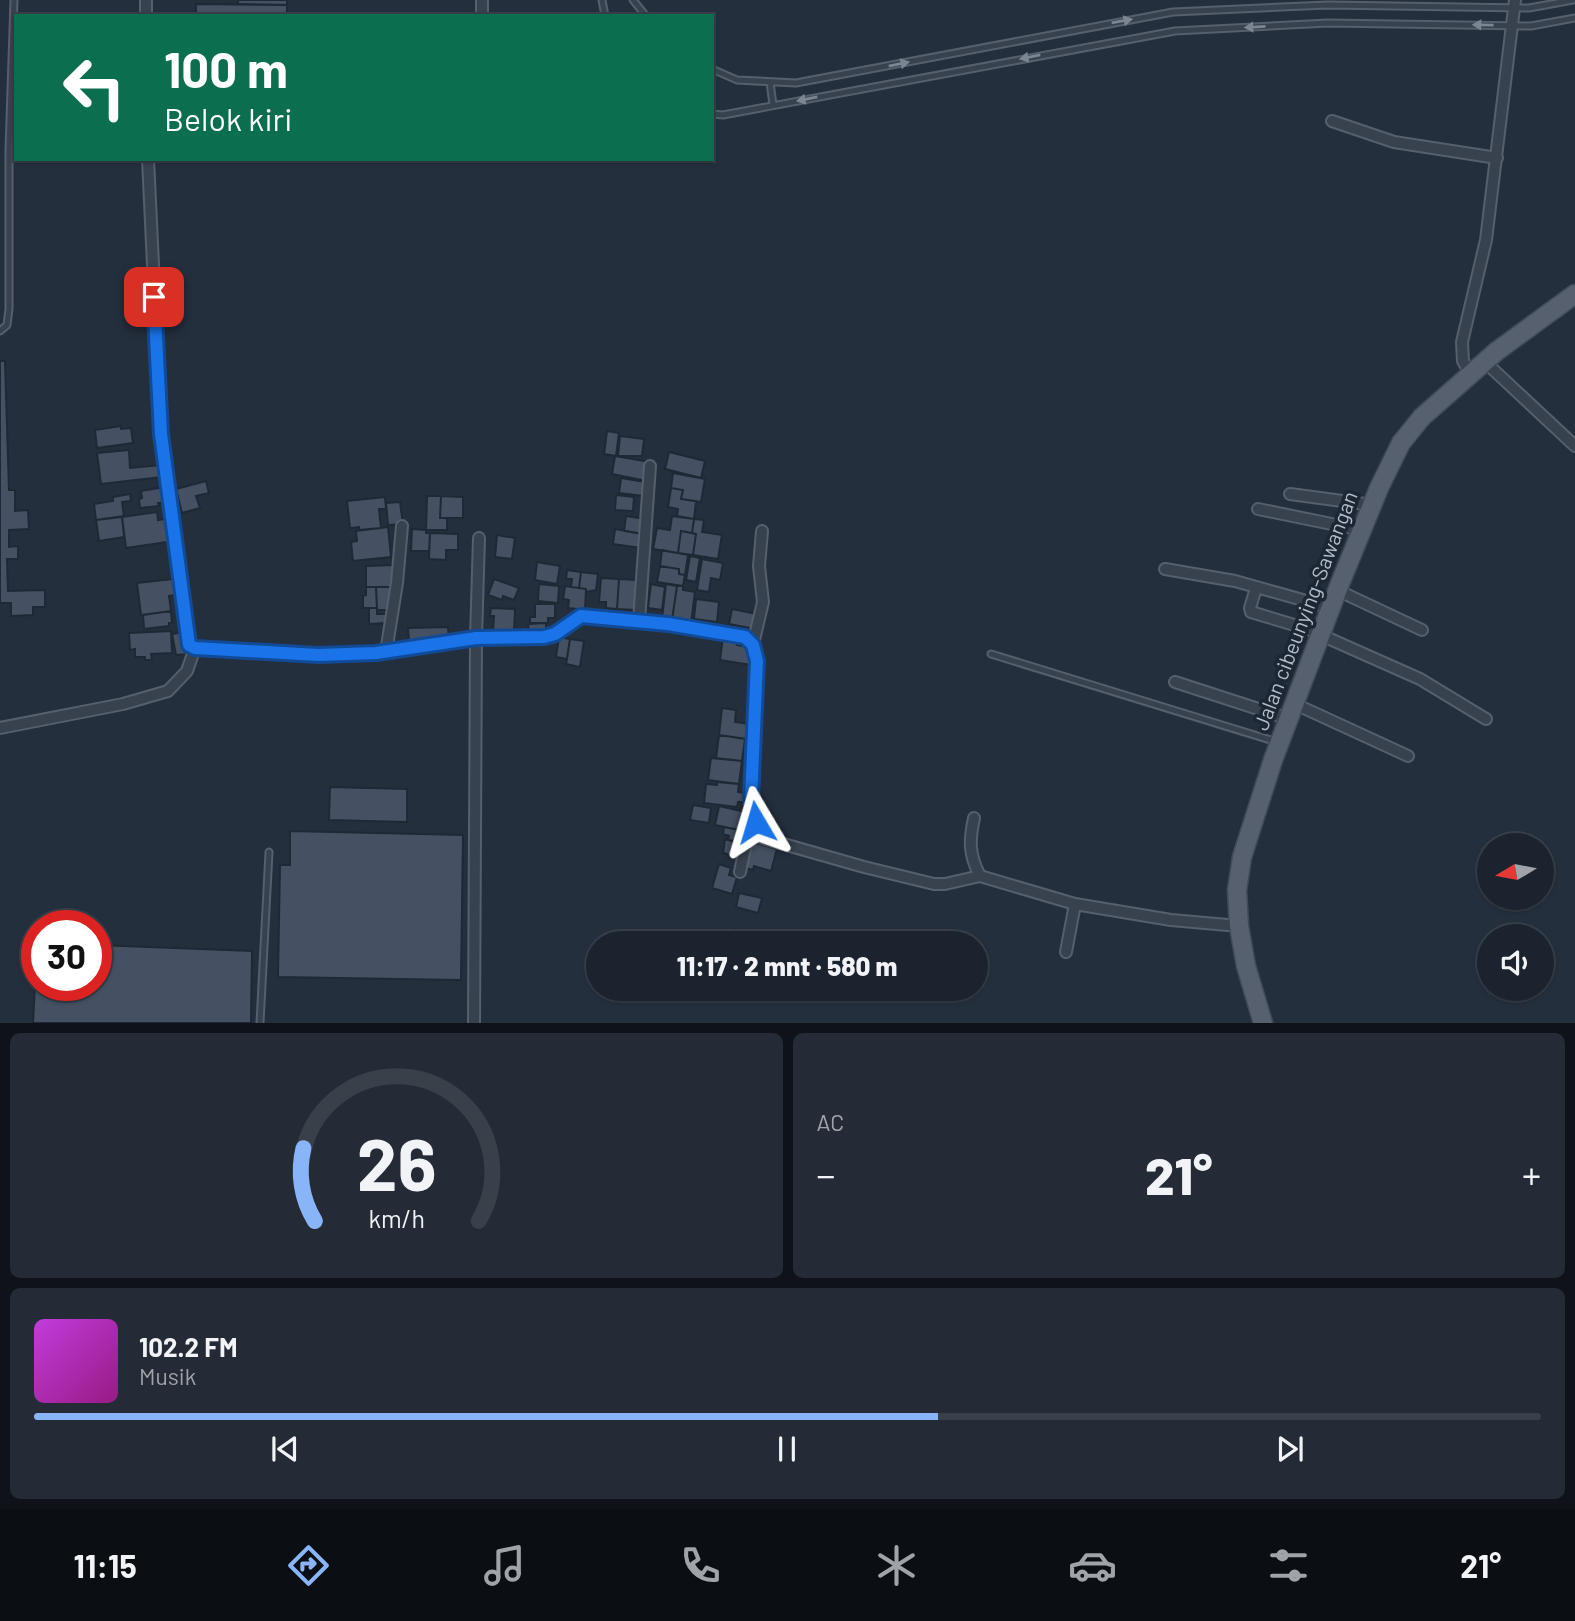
<!DOCTYPE html>
<html lang="id">
<head>
<meta charset="utf-8">
<style>
	body { margin:0; font-family:Barlow,sans-serif; background:#242b36; color:#f1f3f6; height:100vh; display:flex; flex-direction:column; font-size:26px; white-space:nowrap }
	* { box-sizing:border-box; margin:0 }
	p { font-size:23px; color:#a0a4aa }
	.icon { flex:none; width:38px; height:38px; fill:none; stroke:currentColor; stroke-width:2; stroke-linecap:round; stroke-linejoin:round }
	.map { position:relative; height:1023px; overflow:hidden }
	.sheet { display:flex; flex-direction:column; gap:10px; padding:10px; background:#0f1319; flex:1 }
	.sheet>* { flex:none }
	.guide { position:absolute; left:14px; top:14px; width:700px; height:147px; border-radius:0px; box-shadow:0 2px 5px #0004,0 0 0 2px #39404a; background:#0b6e4f; color:#fff; overflow:hidden }
	.needle { width:46px; rotate:260deg }
	.controls { position:absolute; left:1477px; top:833px; display:grid; gap:14px }
	.controls a { display:grid; place-items:center; width:77px; height:77px; border-radius:50%; background:#1b232e; box-shadow:0 2px 5px #0004,0 0 0 2px #39404a; font-size:35px }
	.speed { position:absolute; left:21px; top:910px; display:flex; gap:14px; font-size:35px; font-weight:700; text-align:center }
	.speed>* { display:grid; place-content:center; width:91px; height:91px; border-radius:50%; background:#1b232e; box-shadow:0 2px 5px #0004,0 0 0 2px #39404a; line-height:1 }
	.speed .limit { border:10px solid #d22; background:#fff; color:#111 }
	.pin { position:absolute; display:grid; place-items:center; width:60px; height:60px; color:#fff; margin:-30px; border-radius:14px; box-shadow:0 4px 10px #0006 }
	.me { position:absolute; width:77px; margin:-38px; rotate:353deg; stroke-linejoin:round; filter:drop-shadow(0 0 5px #0008) }
	.turn { display:flex; align-items:center; gap:24px; height:147px; padding:0 35px; font-size:32px }
	.turn .icon { width:91px; height:91px; stroke-width:2.5 }
	.turn b { display:block; font-size:49px; line-height:60px }
	.big { font-size:52px; font-weight:800; line-height:1.1 }
	.sheet .tile { flex:1; display:flex; flex-direction:column; justify-content:center; gap:10px; min-width:0; padding:0 24px; border-radius:10px; background:#242b36 }
	.sheet .dial { align-items:center; gap:0 }
	.dial svg { height:182px; overflow:visible; fill:none; stroke:#39404a; stroke-width:7; stroke-linecap:round; text-anchor:middle }
	.dial text { fill:#f1f3f6; stroke:none }
	.song { display:flex; align-items:center; gap:21px }
	.cover { width:84px; height:84px; border-radius:10px; background:linear-gradient(135deg,hsl(290 70% 55%),hsl(310 70% 35%)) }
	.played { height:7px; border-radius:4px; background:linear-gradient(90deg,#8ab4f8 60%,#39404a 60%) }
	.keys { display:flex; justify-content:space-around; direction:ltr }
	.heat { display:flex; justify-content:space-between; align-items:center; font-size:38px; direction:ltr }
	.sheet .tiles { flex:1; display:grid; gap:10px; grid-template-columns:1fr 1fr }
	.tile:last-child { grid-column:span 2 }
	.trip { position:absolute; left:586px; top:931px; width:402px; height:70px; border-radius:35px; background:#1b232e; box-shadow:0 2px 5px #0004,0 0 0 2px #39404a; font-weight:800; line-height:70px; text-align:center }
	.tabs { display:flex; height:112px; justify-content:space-around; align-items:center; background:#0b0e12; color:#a0a4aa }
	.tabs .icon { width:49px; height:49px }
	.tabs .selected { color:#8ab4f8 }
	.tabs b { font-size:32px; color:#f1f3f6 }
	.map>svg:first-child { display:block }
</style>
</head>
<body>
<div class="map">
<svg width="1575" height="1023" viewBox="0 0 1575 1023">
	<rect width="100%" height="100%" fill="#242f3e"/>
	<path fill="#455162" stroke="#1f2835" stroke-width="2" d="M 238,0 L 287,0 L 287,5 L 238,4 Z
		M 196,4 L 287,5 L 287,16 L 183,16 L 196,15 Z
		M 0,361 L 5,361 L 9,490 L 15,490 L 15,511 L 28,510 L 29,529 L 9,530 L 9,547 L 18,546 L 18,559 L 7,559 L 8,591 L 45,590 L 45,607 L 33,607 L 33,615 L 11,616 L 11,603 L 0,603 Z
		M 121,426 L 121,429 L 131,428 L 133,443 L 97,448 L 95,430 Z
		M 607,431 L 619,433 L 616,456 L 604,454 Z
		M 620,436 L 644,439 L 642,456 L 618,456 Z
		M 129,450 L 130,468 L 161,465 L 162,477 L 101,484 L 97,453 Z
		M 669,452 L 705,461 L 701,478 L 665,469 Z
		M 615,456 L 650,462 L 647,481 L 612,474 Z
		M 673,473 L 705,479 L 701,502 L 681,499 L 683,490 L 671,488 Z
		M 621,478 L 645,482 L 643,496 L 619,493 Z
		M 206,481 L 209,493 L 196,496 L 200,508 L 182,513 L 176,489 Z
		M 165,487 L 167,502 L 158,503 L 159,506 L 140,508 L 139,499 L 142,498 L 141,491 Z
		M 671,488 L 683,490 L 681,499 L 696,501 L 694,519 L 677,516 L 678,509 L 668,507 Z
		M 130,494 L 131,501 L 122,502 L 124,516 L 96,520 L 94,504 L 113,501 L 113,497 Z
		M 616,495 L 634,497 L 633,511 L 615,510 Z
		M 427,496 L 441,496 L 440,518 L 447,518 L 447,530 L 426,530 Z
		M 441,496 L 463,497 L 463,518 L 440,518 Z
		M 385,497 L 386,509 L 379,509 L 381,528 L 359,530 L 359,527 L 350,528 L 347,501 Z
		M 400,502 L 403,524 L 388,525 L 386,503 Z
		M 157,512 L 158,520 L 170,518 L 174,541 L 126,548 L 122,517 Z
		M 626,516 L 645,519 L 643,534 L 624,531 Z
		M 672,516 L 694,519 L 692,533 L 681,531 L 678,553 L 653,549 L 657,528 L 670,530 Z
		M 122,517 L 124,537 L 99,541 L 96,520 Z
		M 694,519 L 704,520 L 702,532 L 722,535 L 718,559 L 693,555 L 696,534 L 692,533 Z
		M 388,527 L 391,557 L 353,561 L 351,542 L 357,541 L 356,531 Z
		M 412,529 L 426,530 L 426,533 L 430,533 L 429,551 L 411,551 Z
		M 615,529 L 643,534 L 641,548 L 613,544 Z
		M 681,531 L 696,534 L 693,555 L 678,553 Z
		M 430,533 L 458,534 L 458,550 L 446,550 L 446,560 L 429,559 Z
		M 497,535 L 515,538 L 512,559 L 495,557 Z
		M 662,550 L 688,555 L 685,575 L 679,574 L 679,569 L 660,566 Z
		M 690,556 L 700,558 L 696,582 L 686,580 Z
		M 702,559 L 723,563 L 720,580 L 711,578 L 709,592 L 697,590 Z
		M 537,562 L 560,566 L 557,584 L 535,580 Z
		M 394,565 L 394,587 L 366,587 L 366,566 Z
		M 660,566 L 679,569 L 679,574 L 685,575 L 683,586 L 657,582 Z
		M 567,570 L 581,572 L 579,588 L 571,587 L 572,579 L 566,579 Z
		M 581,572 L 598,574 L 596,590 L 586,592 L 586,589 L 579,588 Z
		M 601,578 L 619,579 L 617,609 L 606,608 L 606,602 L 599,602 Z
		M 173,579 L 175,595 L 169,596 L 171,611 L 141,615 L 137,583 Z
		M 494,579 L 519,588 L 514,600 L 503,596 L 502,600 L 488,595 Z
		M 619,579 L 638,580 L 636,610 L 617,609 Z
		M 539,584 L 559,586 L 558,603 L 538,601 Z
		M 651,584 L 665,587 L 662,610 L 648,608 Z
		M 666,584 L 677,586 L 672,620 L 662,619 Z
		M 565,586 L 586,589 L 585,610 L 568,608 L 569,600 L 563,599 Z
		M 677,586 L 683,586 L 683,590 L 695,592 L 691,623 L 672,620 Z
		M 366,587 L 376,587 L 377,608 L 363,608 L 363,596 L 366,595 Z
		M 376,587 L 390,587 L 392,589 L 393,603 L 388,603 L 388,610 L 377,610 Z
		M 696,599 L 719,602 L 717,622 L 694,619 Z
		M 535,604 L 555,604 L 555,618 L 548,618 L 548,623 L 530,623 L 530,617 L 535,617 Z
		M 369,608 L 377,608 L 377,614 L 386,614 L 386,623 L 369,624 Z
		M 491,608 L 515,609 L 514,631 L 493,630 L 494,616 L 490,616 Z
		M 732,609 L 757,614 L 755,629 L 729,624 Z
		M 171,611 L 172,623 L 169,623 L 169,626 L 144,629 L 143,615 Z
		M 546,623 L 546,631 L 529,632 L 528,624 Z
		M 448,627 L 449,640 L 409,641 L 408,628 Z
		M 171,631 L 172,653 L 151,654 L 152,660 L 145,660 L 145,657 L 135,657 L 135,649 L 130,650 L 129,633 Z
		M 184,632 L 189,654 L 176,655 L 172,634 Z
		M 559,637 L 570,639 L 567,659 L 556,657 Z
		M 723,637 L 738,639 L 737,645 L 753,648 L 751,665 L 720,660 Z
		M 570,639 L 584,641 L 580,667 L 566,664 Z
		M 722,708 L 736,710 L 735,722 L 749,724 L 747,739 L 719,735 Z
		M 719,735 L 745,739 L 742,761 L 716,758 Z
		M 711,758 L 742,761 L 739,784 L 708,780 Z
		M 717,782 L 739,784 L 738,792 L 744,793 L 743,802 L 738,802 L 737,807 L 704,803 L 706,784 L 717,785 Z
		M 330,787 L 407,789 L 407,822 L 329,820 Z
		M 693,805 L 711,808 L 709,823 L 690,820 Z
		M 719,806 L 754,814 L 751,829 L 745,828 L 744,831 L 715,825 Z
		M 724,827 L 744,831 L 742,843 L 728,840 L 729,836 L 723,834 Z
		M 290,831 L 463,835 L 461,980 L 278,977 L 280,865 L 290,865 Z
		M 725,839 L 742,843 L 739,857 L 723,853 Z
		M 749,841 L 777,849 L 771,871 L 754,866 L 753,870 L 742,867 Z
		M 719,864 L 731,868 L 729,875 L 737,877 L 732,894 L 712,888 Z
		M 739,893 L 762,898 L 758,913 L 736,907 Z
		M 735,929 L 752,933 L 750,943 L 732,943 Z
		M 37,945 L 37,985 L 96,985 L 96,945 L 252,951 L 251,1023 L 33,1023 Z"/>
	<g fill="none" stroke-linecap="round" stroke-linejoin="round">
		<g stroke="#565f6c" stroke-width="9">
			<path id="lane" d="M 602,0 L 605,16
				M 633,0 L 646,16
				M 712,69 L 737,80 L 796,83 L 1173,12 L 1328,5 L 1529,8 L 1573,0
				M 770,82 L 773,105
				M 712,114 L 723,115 L 1175,31 L 1328,23 L 1531,26 L 1575,18
				M 0,331 L 7,325 L 9,309 L 9,150 L 14,0
				M 991,654 L 1277,742
				M 260,1023 L 269,852"/>
		</g>
		<g stroke="#565f6c" stroke-width="14">
			<path id="street" d="M 146,0 L 146,16
				M 482,0 L 482,16
				M 1332,121 L 1394,142 L 1497,158
				M 148,159 L 161,434 L 189,645 L 195,648 L 319,655 L 376,653 L 476,638 L 544,637 L 555,634 L 581,616 L 668,624 L 736,634 C 751,639 754,646 757,661 L 751,800 L 756,822 L 752,835 L 864,867 L 934,884 L 945,884 L 980,876 L 1075,904 L 1171,920 L 1239,926
				M 1484,361 L 1575,446
				M 1470,373 L 1463,361 L 1462,342 L 1486,240 L 1515,0
				M 1290,494 L 1372,505
				M 1258,509 L 1361,530
				M 1165,569 L 1235,581 L 1331,608
				M 1256,588 L 1250,608 L 1251,612 L 1321,633
				M 1337,590 L 1422,630
				M 639,621 L 650,466
				M 1321,635 L 1420,679 L 1486,719
				M 753,644 L 763,602 L 759,566 L 762,531
				M 386,652 L 397,583 L 402,526
				M 1175,682 L 1289,719
				M 1295,704 L 1408,756
				M 0,728 L 123,704 L 168,691 L 187,671 L 195,648
				M 974,818 C 969,841 969,855 980,876
				M 740,872 L 746,843 L 752,835
				M 1066,952 L 1075,904
				M 474,1023 L 476,638 L 479,538"/>
		</g>
		<g stroke="#414a57" stroke-width="21">
			<path id="primary" d="M 1263,1023 L 1246,966 L 1239,926 L 1237,890 L 1242,857 L 1273,760 L 1339,586 L 1379,488 L 1401,443 L 1422,417 L 1497,351 L 1575,294"/>
		</g>
		<use href="#lane" stroke="#38414e" stroke-width="5"/>
		<use href="#street" stroke="#38414e" stroke-width="10"/>
		<use href="#primary" stroke="#56606e" stroke-width="18"/>
	</g>
	<defs><path id="oneway-solid" d="M-6-.8H1V-3.2L6.5 0L1 3.2V.8H-6Z" transform="scale(1.75)"/></defs>
	<g fill="#7c8592">
		<use href="#oneway-solid" transform="translate(1122 21) rotate(-10)"/>
		<use href="#oneway-solid" transform="translate(1483 25) rotate(-179)"/>
		<use href="#oneway-solid" transform="translate(1255 27) rotate(177)"/>
		<use href="#oneway-solid" transform="translate(1030 57) rotate(169)"/>
		<use href="#oneway-solid" transform="translate(899 64) rotate(-11)"/>
		<use href="#oneway-solid" transform="translate(807 99) rotate(169)"/>
	</g>
	<g fill="none" stroke-linecap="round" stroke-linejoin="round">
		<g stroke="#114b97" stroke-width="18">
			<path id="route" d="M 154,297 L 161,434 L 189,645 L 195,648 L 318,655 L 376,653 L 476,638 L 544,637 L 555,634 L 581,616 L 668,624 L 745,637 L 753,645 L 757,661 L 751,800 L 756,822"/>
		</g>
		<use href="#route" stroke="#1a73e8" stroke-width="12"/>
	</g>
	<g text-anchor="middle" stroke-width="7" stroke-linejoin="round" paint-order="stroke">
		<g font-size="21" fill="#b4bcc9" stroke="#1d2633">
			<text transform="translate(1306 611) rotate(-69)" y="7">Jalan cibeunying-Sawangan</text>
		</g>
	</g>
</svg>
<div class="controls">
<a><svg class="needle" viewBox="-14 -14 28 28"><path d="M0-13l5 13h-10z" fill="#e53935"/><path d="M0 13l5-13h-10z" fill="#a0a4aa"/></svg></a>
<a><svg class="icon" aria-label="sound" viewBox="0 0 24 24"><path d="M4 9h4l5-4v14l-5-4H4zM17 9q2 3 0 6"/></svg></a>
</div>
<div class="speed"><div class="limit">30</div></div>
<div class="pin" style="left:154px;top:297px;background:#d93025"><svg class="icon" aria-label="arrive" viewBox="0 0 24 24"><path d="M6 21V4h12l-3 4 3 4H6"/></svg></div>
<svg class="me" style="left:756px;top:822px" viewBox="-20 -20 40 40"><path d="M0-17L14 15 0 8-14 15z" fill="#1a73e8" stroke="#fff" stroke-width="4"/></svg>
<div class="trip">11:17 · 2 mnt · 580 m</div>
<div class="guide">
<div class="turn"><svg class="icon" aria-label="left" viewBox="0 0 24 24"><path d="M17 20v-9H6M10 6l-5 5 5 5"/></svg><div><b>100 m</b>Belok kiri</div></div>
</div>
</div>
<section class="sheet">
<div class="tiles">
<div class="tile dial"><svg viewBox="0 0 100 80">
<path d="M14 69A42 42 0 1 1 86 69"/>
<path d="M14 69A42 42 0 0 1 9 37" stroke="#8ab4f8"/>
<text x="50" y="56" font-size="32" font-weight="700">26</text>
<text x="50" y="72" font-size="11">km/h</text>
</svg></div>
<div class="tile"><p>AC</p>
<div class="heat"><a>−</a><b class="big">21°</b><a>+</a></div>
</div>
<div class="tile">
<div class="song"><i class="cover"></i><div><b>102.2 FM</b><p>Musik</p></div></div>
<div class="played"></div>
<div class="keys"><svg class="icon" aria-label="previous" viewBox="0 0 24 24"><path d="M18 5L8 12l10 7zM5 5v14"/></svg><svg class="icon" aria-label="pause" viewBox="0 0 24 24"><path d="M8 5v14M16 5v14"/></svg><svg class="icon" aria-label="next" viewBox="0 0 24 24"><path d="M6 5l10 7-10 7zM19 5v14"/></svg></div>
</div>
</div>
</section>
<nav class="tabs">
<b>11:15</b>
<svg class="icon selected" aria-label="directions" viewBox="0 0 24 24"><path d="M12 3l9 9-9 9-9-9zM9 14v-3h6M13 9l2 2-2 2"/></svg>
<svg class="icon" aria-label="music" viewBox="0 0 24 24"><path d="M9 18V5l10-2v13"/><circle cx="6" cy="18" r="3"/><circle cx="16" cy="16" r="3"/></svg>
<svg class="icon" aria-label="phone" viewBox="0 0 24 24"><path d="M5 4h4l2 5-3 2q2 4 5 5l2-3 5 2v4C11 20 4 13 5 4z"/></svg>
<svg class="icon" aria-label="climate" viewBox="0 0 24 24"><path d="M12 3v18M4 7l16 10M4 17L20 7"/></svg>
<svg class="icon" aria-label="car" viewBox="0 0 24 24"><path d="M5 17H2v-5l4-1 3-4h7l3 4 3 1v5h-3M9 17h6M6 11h13"/><circle cx="7" cy="17" r="2"/><circle cx="17" cy="17" r="2"/></svg>
<svg class="icon" aria-label="filters" viewBox="0 0 24 24"><path d="M4 7h16M4 17h16"/><circle cx="9" cy="7" r="2"/><circle cx="15" cy="17" r="2"/></svg>
<b>21°</b>
</nav>
</body>
</html>
